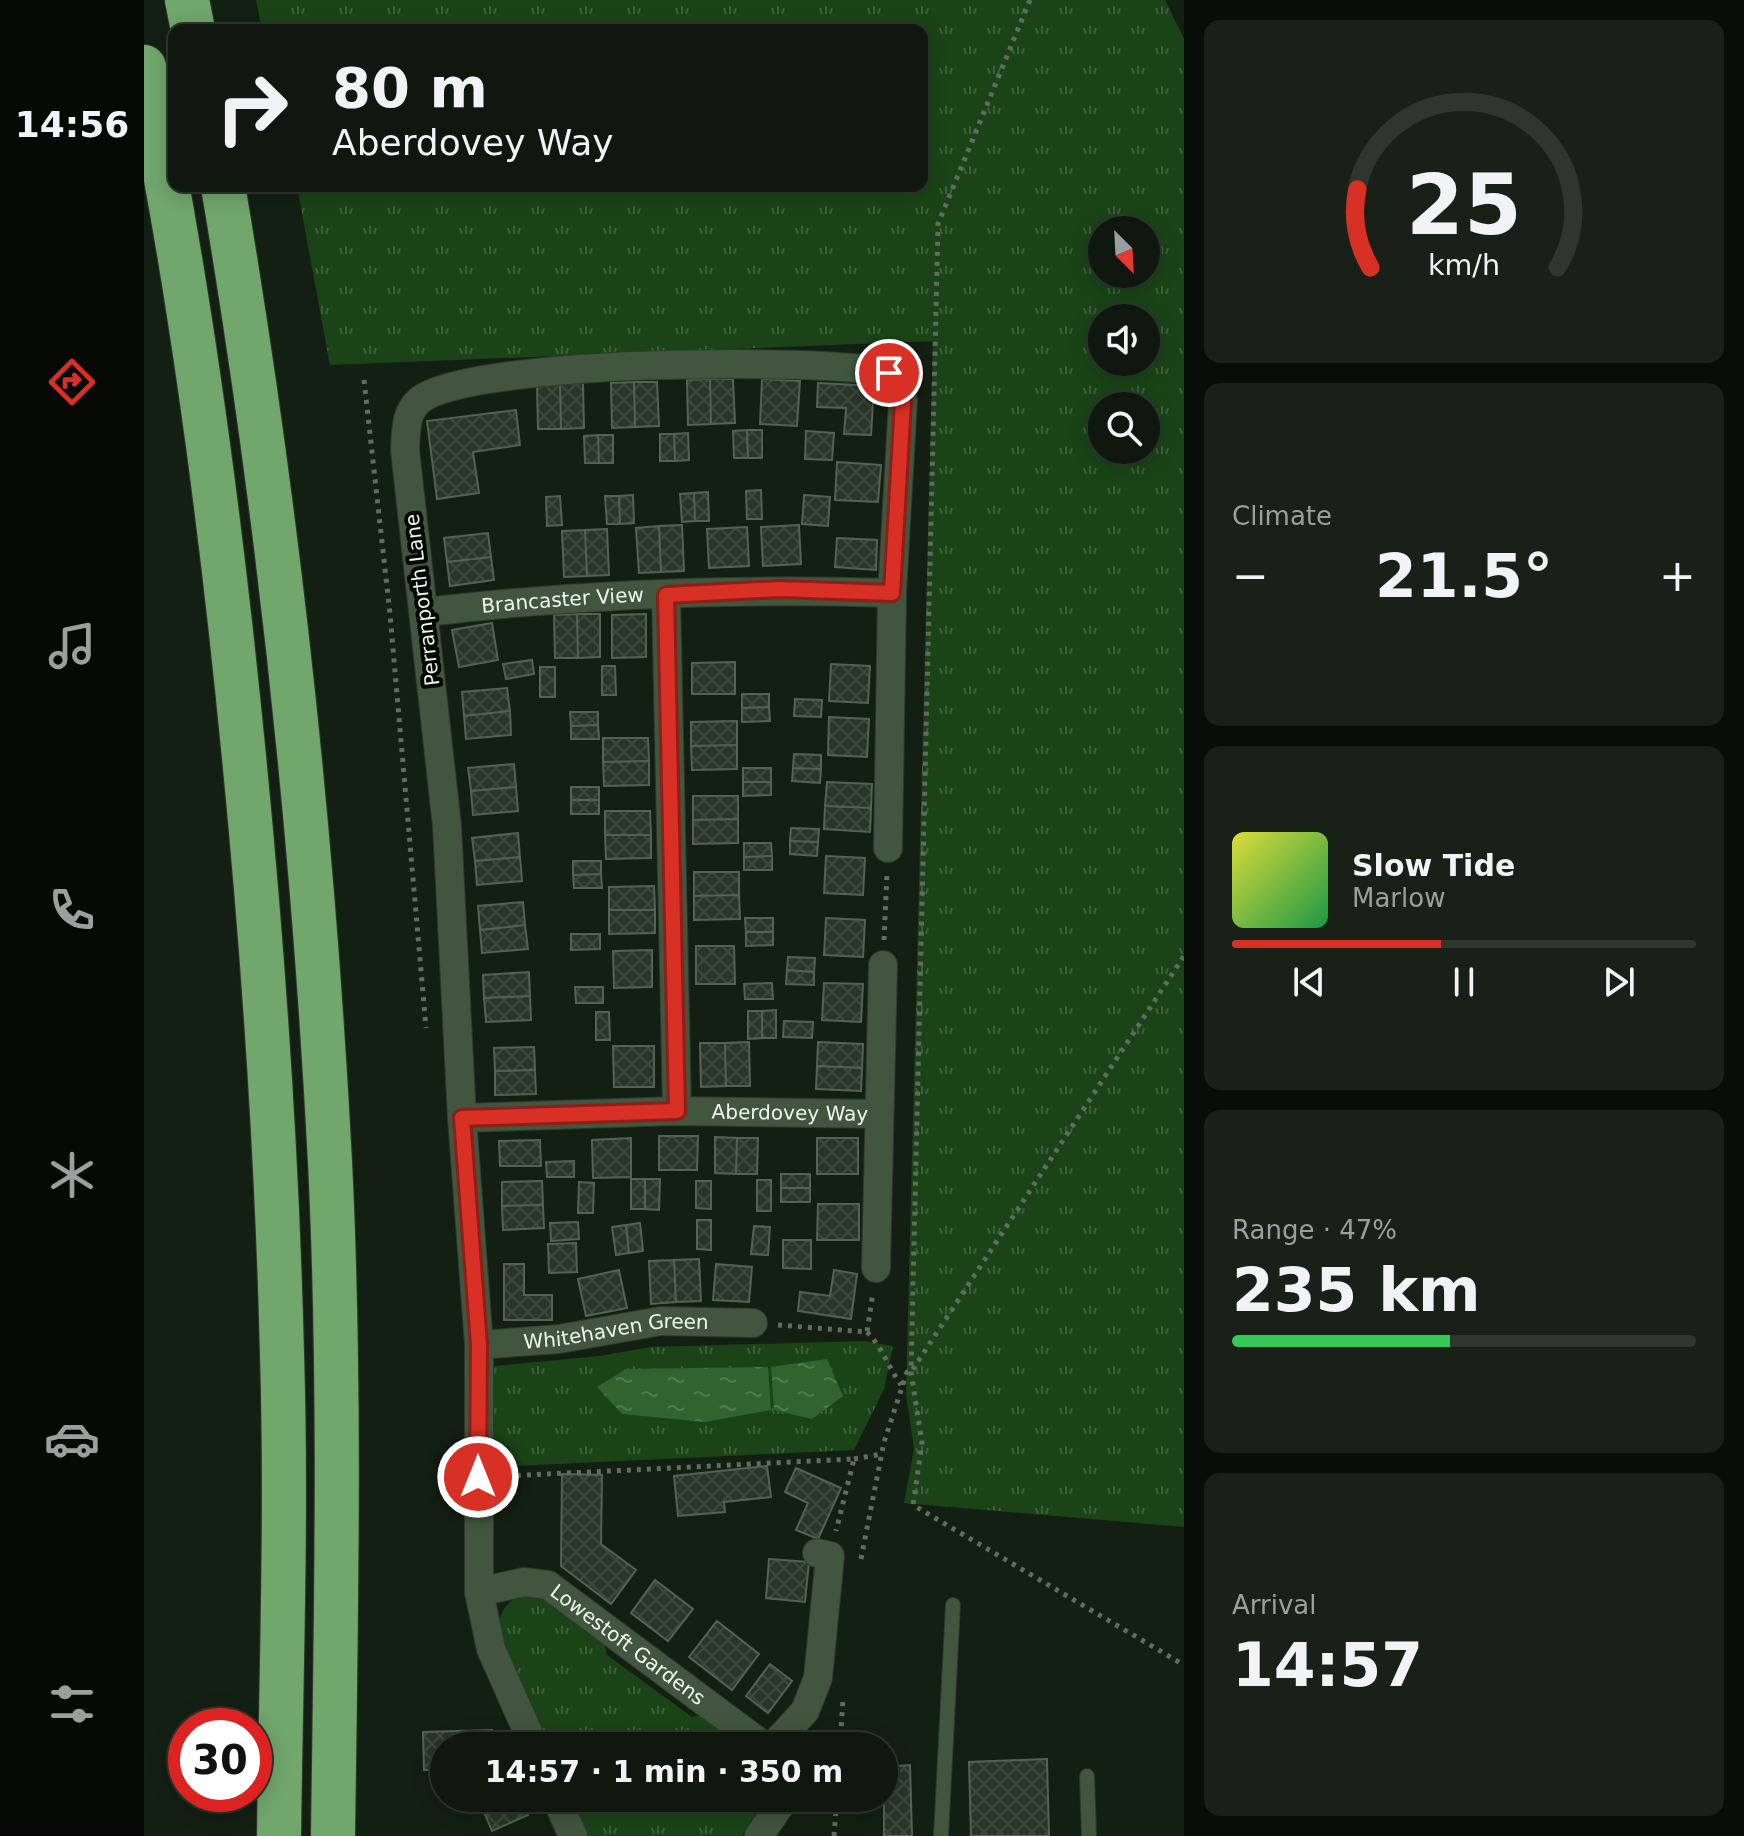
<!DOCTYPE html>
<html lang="en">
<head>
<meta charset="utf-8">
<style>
	body { margin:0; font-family:"DejaVu Sans",sans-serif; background:#182017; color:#f1f3f6; height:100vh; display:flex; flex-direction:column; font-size:30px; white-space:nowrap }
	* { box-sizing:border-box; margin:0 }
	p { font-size:26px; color:#9b9f9e }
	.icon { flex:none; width:44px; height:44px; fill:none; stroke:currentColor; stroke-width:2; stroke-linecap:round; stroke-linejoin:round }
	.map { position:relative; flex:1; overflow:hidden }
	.drawer { display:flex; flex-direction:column; gap:20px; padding:20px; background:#080d08; width:560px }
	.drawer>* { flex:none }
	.top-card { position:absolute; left:24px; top:24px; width:760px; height:168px; border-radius:16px; box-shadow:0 4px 20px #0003,0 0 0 2px #2f362e; background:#0f170e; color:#f1f3f6; overflow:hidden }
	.needle { width:52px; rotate:156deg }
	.buttons { position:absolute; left:944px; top:216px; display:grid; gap:16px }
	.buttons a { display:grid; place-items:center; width:72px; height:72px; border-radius:50%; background:#0f170e; box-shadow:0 4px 20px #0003,0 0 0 2px #2f362e; font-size:40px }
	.speed { position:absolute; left:24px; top:1708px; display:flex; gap:16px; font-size:40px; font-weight:700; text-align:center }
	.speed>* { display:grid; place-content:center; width:104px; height:104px; border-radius:50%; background:#0f170e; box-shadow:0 4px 20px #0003,0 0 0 2px #2f362e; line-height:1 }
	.speed .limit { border:12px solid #d22; background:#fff; color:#111 }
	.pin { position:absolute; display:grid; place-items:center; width:68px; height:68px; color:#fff; margin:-34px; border:4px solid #fff; border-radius:50%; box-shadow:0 2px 8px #0007 }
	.me { position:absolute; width:88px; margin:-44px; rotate:0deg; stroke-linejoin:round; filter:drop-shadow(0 0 6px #0008) }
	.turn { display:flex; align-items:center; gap:28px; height:168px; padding:0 32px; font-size:36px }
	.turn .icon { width:104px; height:104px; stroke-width:2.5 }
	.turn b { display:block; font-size:56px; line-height:68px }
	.big { font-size:60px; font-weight:700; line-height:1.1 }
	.drawer .widget { flex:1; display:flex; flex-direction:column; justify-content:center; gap:12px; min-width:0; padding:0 28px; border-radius:16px; background:#182017 }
	.drawer .dial { align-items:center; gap:0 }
	.dial svg { height:208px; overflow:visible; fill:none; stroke:#2f362e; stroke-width:7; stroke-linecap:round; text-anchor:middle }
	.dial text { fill:#f1f3f6; stroke:none }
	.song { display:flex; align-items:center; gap:24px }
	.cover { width:96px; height:96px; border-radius:12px; background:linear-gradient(135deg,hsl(60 70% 55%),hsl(140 70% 35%)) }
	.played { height:8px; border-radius:4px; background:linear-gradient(90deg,#d93025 45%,#2f362e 45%) }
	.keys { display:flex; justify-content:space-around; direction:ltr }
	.heat { display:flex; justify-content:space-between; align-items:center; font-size:44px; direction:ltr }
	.charge { height:12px; border-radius:6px; background:linear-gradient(90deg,#34c759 47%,#2f362e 0) }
	.trip { position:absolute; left:286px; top:1732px; width:468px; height:80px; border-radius:40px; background:#0f170e; box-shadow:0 4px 20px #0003,0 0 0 2px #2f362e; font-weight:700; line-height:80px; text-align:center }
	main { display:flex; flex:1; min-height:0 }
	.menu { display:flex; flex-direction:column; width:144px; justify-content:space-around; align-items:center; background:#060906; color:#9b9f9e }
	.menu .icon { width:56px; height:56px }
	.menu .current { color:#d93025 }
	.menu b { font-size:36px; color:#f1f3f6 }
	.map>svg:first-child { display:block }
</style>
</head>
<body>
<main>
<nav class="menu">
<b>14:56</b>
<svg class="icon current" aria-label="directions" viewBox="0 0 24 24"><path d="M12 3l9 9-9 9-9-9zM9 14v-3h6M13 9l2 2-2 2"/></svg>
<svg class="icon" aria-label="music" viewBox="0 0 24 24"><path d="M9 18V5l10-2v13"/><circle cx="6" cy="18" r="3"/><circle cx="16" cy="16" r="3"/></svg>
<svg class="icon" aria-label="phone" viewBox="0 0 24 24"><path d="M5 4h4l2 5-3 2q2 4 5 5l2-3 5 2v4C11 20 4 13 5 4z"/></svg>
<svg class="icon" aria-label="climate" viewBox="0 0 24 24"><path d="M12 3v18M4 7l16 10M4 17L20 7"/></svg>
<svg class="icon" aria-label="car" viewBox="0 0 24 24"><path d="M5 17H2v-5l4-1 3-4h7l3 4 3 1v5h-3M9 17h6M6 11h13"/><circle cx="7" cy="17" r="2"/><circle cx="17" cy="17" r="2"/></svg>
<svg class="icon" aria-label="filters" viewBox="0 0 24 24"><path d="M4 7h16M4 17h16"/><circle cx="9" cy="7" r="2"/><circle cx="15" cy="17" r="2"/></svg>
</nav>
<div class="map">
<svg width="1040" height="1836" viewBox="0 0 1040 1836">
	<defs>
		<pattern id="grass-tufts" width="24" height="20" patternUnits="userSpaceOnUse" patternTransform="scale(2)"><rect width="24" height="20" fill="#1a4418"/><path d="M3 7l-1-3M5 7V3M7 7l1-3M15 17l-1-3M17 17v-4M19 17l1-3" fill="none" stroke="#3c603a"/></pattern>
		<pattern id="water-ripples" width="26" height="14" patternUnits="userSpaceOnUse" patternTransform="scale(2)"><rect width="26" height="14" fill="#31632e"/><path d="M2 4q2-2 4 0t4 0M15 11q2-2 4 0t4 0" fill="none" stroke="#4f7a4d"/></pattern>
		<pattern id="building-cross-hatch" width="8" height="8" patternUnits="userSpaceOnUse" patternTransform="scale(2)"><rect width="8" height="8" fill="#293528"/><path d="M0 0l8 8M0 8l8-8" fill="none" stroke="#3e493d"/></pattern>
	</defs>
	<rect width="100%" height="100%" fill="#141f13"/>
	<path fill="url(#grass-tufts)" fill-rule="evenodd" d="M 112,0 L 1021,0 L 1040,39 L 1040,1527 L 760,1503 L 770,1449 L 762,1393 L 789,341 L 186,365 L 153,186 L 778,186 L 778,30 L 118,30 ZM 958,230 L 1002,230 L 1002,274 L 958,274 ZM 958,318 L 1002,318 L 1002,362 L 958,362 ZM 958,406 L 1002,406 L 1002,450 L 958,450 Z
		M 721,1341 L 749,1346 L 740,1389 L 710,1450 L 347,1467 L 350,1366 L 456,1356 L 507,1347 Z
		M 376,1596 L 400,1596 L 460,1642 L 463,1655 L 548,1717 L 561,1714 L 603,1746 L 403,1746 C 393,1722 351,1640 356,1618 C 359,1607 366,1601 376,1596 Z
		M 426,1798 L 625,1798 L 598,1836 L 442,1836 Z"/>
	<path fill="url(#water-ripples)" d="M 683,1359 L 699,1396 L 668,1419 L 630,1410 L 627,1367 Z
		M 624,1367 L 627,1410 L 561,1422 L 478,1414 L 453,1387 L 482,1369 Z"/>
	<path fill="url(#building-cross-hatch)" stroke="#546153" stroke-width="2" d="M 566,379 L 589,379 L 591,423 L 567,424 Z
		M 566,379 L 567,424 L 544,425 L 543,380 Z
		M 618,379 L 656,381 L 653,426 L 616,424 Z
		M 490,382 L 513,382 L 515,426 L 491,427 Z
		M 490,382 L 491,427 L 468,428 L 467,383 Z
		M 439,383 L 440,428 L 417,429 L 416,384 Z
		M 674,383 L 730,386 L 727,435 L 700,434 L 702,408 L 673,407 Z
		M 416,384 L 417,429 L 394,429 L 393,385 Z
		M 372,410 L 376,445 L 329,452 L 335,493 L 293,499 L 283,421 Z
		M 603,430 L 604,458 L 590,458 L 589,431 Z
		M 603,430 L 618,430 L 618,458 L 604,458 Z
		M 662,431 L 690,433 L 688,460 L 661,459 Z
		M 544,433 L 545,460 L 531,461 L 530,434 Z
		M 516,434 L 530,434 L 531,461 L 516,461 Z
		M 454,435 L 455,463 L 441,463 L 440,436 Z
		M 454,435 L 469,435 L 469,463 L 455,463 Z
		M 693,462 L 737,465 L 734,502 L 691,500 Z
		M 617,490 L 618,519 L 603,519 L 602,491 Z
		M 564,492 L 565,521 L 551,521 L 550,493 Z
		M 550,493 L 551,521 L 538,522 L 536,494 Z
		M 489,495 L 490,523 L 476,524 L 475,496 Z
		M 660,495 L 686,497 L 684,526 L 658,524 Z
		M 416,496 L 418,525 L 403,526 L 402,497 Z
		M 461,496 L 475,496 L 476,524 L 463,524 Z
		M 538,525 L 540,571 L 517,572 L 515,526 Z
		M 655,525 L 657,564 L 619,566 L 617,527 Z
		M 515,526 L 517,572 L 495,573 L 492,528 Z
		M 603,527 L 605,566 L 565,568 L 563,529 Z
		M 463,529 L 465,575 L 443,576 L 441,530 Z
		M 441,530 L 443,576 L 420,577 L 418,531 Z
		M 344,533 L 347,557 L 303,562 L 300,538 Z
		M 693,538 L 733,540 L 732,570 L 691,567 Z
		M 347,557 L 350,580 L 306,586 L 303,562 Z
		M 433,614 L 434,658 L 411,658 L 410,615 Z
		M 433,614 L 456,614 L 456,657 L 434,658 Z
		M 502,614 L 502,657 L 468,658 L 468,615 Z
		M 348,623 L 354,660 L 315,667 L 308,630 Z
		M 388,660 L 390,674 L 362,679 L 359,664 Z
		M 591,662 L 591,694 L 548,694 L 548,663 Z
		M 687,664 L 726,666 L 724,703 L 685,701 Z
		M 458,666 L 471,666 L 472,695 L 458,695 Z
		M 396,667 L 411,667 L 411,697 L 396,697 Z
		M 363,688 L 366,711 L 320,716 L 318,692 Z
		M 598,694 L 625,694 L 625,707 L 598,708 Z
		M 651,699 L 678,700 L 677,717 L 650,716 Z
		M 625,707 L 626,721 L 598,722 L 598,708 Z
		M 366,711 L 367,735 L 322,739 L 320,716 Z
		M 426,712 L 454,712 L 454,725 L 427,726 Z
		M 685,717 L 725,719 L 723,757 L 684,755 Z
		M 593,721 L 593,745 L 547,746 L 547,722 Z
		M 454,725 L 455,739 L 427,739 L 427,726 Z
		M 459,738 L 504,738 L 505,761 L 459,762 Z
		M 593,745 L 593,769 L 548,770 L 547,746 Z
		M 650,754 L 677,755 L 677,769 L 649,768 Z
		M 505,761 L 505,785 L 460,786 L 459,762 Z
		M 370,764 L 372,787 L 327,791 L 324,768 Z
		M 599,768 L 627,768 L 627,782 L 599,782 Z
		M 649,768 L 677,769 L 676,783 L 648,781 Z
		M 599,782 L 627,782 L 627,795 L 599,796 Z
		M 683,782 L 728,784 L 727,808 L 681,806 Z
		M 372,787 L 374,811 L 329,815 L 327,791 Z
		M 427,787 L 455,787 L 455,800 L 427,800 Z
		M 549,796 L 594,796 L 594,819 L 549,820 Z
		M 427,800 L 455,800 L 455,814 L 427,814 Z
		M 681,806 L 727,808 L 726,832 L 680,829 Z
		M 461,811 L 506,811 L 507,835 L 461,835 Z
		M 594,819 L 594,843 L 549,844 L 549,820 Z
		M 647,828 L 675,829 L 674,842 L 646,841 Z
		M 374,833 L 376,857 L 331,861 L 328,838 Z
		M 461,835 L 507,835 L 507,858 L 462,859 Z
		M 646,841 L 674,842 L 673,856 L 646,854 Z
		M 600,843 L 627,843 L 628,856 L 600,857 Z
		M 628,856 L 628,870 L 600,870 L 600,857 Z
		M 682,856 L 721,858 L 719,895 L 680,893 Z
		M 376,857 L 378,881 L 333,885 L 331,861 Z
		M 429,861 L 457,861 L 457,874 L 429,875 Z
		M 550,872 L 595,872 L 595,895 L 550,896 Z
		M 457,874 L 458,888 L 430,888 L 429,875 Z
		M 510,886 L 511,910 L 465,910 L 465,887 Z
		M 595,895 L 596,919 L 550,920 L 550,896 Z
		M 379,902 L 381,925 L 336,930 L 334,906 Z
		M 465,910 L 511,910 L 511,933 L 465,934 Z
		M 601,918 L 629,918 L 629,932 L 602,932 Z
		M 682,918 L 721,920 L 719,957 L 680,955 Z
		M 381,925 L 384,949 L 338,953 L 336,930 Z
		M 602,932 L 629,932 L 629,945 L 602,946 Z
		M 427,934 L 456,934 L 456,949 L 427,950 Z
		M 552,946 L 590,946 L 591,984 L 552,984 Z
		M 508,950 L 508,987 L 470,988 L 469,951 Z
		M 644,957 L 671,958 L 670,972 L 643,970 Z
		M 643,970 L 670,972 L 670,985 L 642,984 Z
		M 385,972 L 386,996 L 340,998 L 339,975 Z
		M 628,983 L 629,999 L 601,999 L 600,984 Z
		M 680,983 L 719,984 L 717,1022 L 678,1020 Z
		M 431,987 L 459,987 L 459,1003 L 432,1003 Z
		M 386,996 L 387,1020 L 342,1022 L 340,998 Z
		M 632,1010 L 632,1038 L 618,1038 L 618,1011 Z
		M 604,1011 L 618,1011 L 618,1038 L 604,1039 Z
		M 452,1012 L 465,1012 L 466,1040 L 452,1040 Z
		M 640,1021 L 669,1022 L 668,1038 L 639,1037 Z
		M 605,1042 L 606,1086 L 582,1086 L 581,1043 Z
		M 674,1042 L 719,1044 L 718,1068 L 673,1066 Z
		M 556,1043 L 581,1043 L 582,1086 L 557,1087 Z
		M 469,1046 L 510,1046 L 510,1087 L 470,1087 Z
		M 390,1047 L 391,1070 L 351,1071 L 350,1048 Z
		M 673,1066 L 718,1068 L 717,1091 L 672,1089 Z
		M 391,1070 L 392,1094 L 351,1095 L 351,1071 Z
		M 515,1136 L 554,1136 L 553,1170 L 515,1170 Z
		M 571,1137 L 593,1138 L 592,1174 L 571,1173 Z
		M 487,1138 L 487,1177 L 449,1178 L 448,1140 Z
		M 593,1138 L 614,1138 L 613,1174 L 592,1174 Z
		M 673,1138 L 714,1138 L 714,1174 L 673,1174 Z
		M 396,1140 L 397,1166 L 356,1166 L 355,1141 Z
		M 430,1161 L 430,1177 L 403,1177 L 402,1162 Z
		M 637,1174 L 666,1174 L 666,1188 L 637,1188 Z
		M 487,1179 L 501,1179 L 501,1209 L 487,1209 Z
		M 501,1179 L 516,1179 L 515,1210 L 501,1209 Z
		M 613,1180 L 627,1180 L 627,1211 L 613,1211 Z
		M 398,1181 L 399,1205 L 358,1206 L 358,1182 Z
		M 552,1181 L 567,1181 L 567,1209 L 552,1208 Z
		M 435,1182 L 450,1183 L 449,1213 L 434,1213 Z
		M 637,1188 L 666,1188 L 666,1202 L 637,1202 Z
		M 674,1204 L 715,1204 L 715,1240 L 673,1240 Z
		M 399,1205 L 400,1228 L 359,1230 L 358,1206 Z
		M 553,1220 L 567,1220 L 567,1250 L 553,1249 Z
		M 434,1222 L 435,1239 L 407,1241 L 406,1223 Z
		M 496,1223 L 499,1251 L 485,1253 L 482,1225 Z
		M 482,1225 L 485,1253 L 472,1255 L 468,1227 Z
		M 610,1226 L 626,1227 L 624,1255 L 607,1254 Z
		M 639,1240 L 667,1240 L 667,1269 L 639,1268 Z
		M 432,1243 L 433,1272 L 405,1273 L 404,1244 Z
		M 555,1259 L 557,1301 L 532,1302 L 530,1260 Z
		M 530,1260 L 532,1302 L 507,1304 L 505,1261 Z
		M 360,1264 L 380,1264 L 380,1295 L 408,1295 L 408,1320 L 360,1320 Z
		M 572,1264 L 608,1267 L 605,1302 L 569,1300 Z
		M 475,1270 L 483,1308 L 442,1316 L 434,1279 Z
		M 690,1270 L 713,1274 L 707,1319 L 654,1311 L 656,1292 L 686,1296 Z
		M 623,1466 L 627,1497 L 580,1502 L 581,1512 L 534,1516 L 530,1476 Z
		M 652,1468 L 697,1488 L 674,1539 L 652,1530 L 664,1503 L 641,1492 Z
		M 418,1474 L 458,1475 L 457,1544 L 492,1570 L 467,1604 L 417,1566 Z
		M 625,1559 L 665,1562 L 661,1602 L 622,1598 Z
		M 511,1580 L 549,1609 L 524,1641 L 487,1613 Z
		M 573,1621 L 615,1654 L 588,1690 L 545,1657 Z
		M 626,1664 L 648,1681 L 624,1713 L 602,1696 Z
		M 348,1730 L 355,1746 L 300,1746 L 300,1770 L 280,1770 L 279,1732 Z
		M 903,1759 L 905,1836 L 827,1836 L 825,1762 Z
		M 766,1765 L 768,1836 L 740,1836 L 740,1767 Z
		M 334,1798 L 377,1798 L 384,1815 L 348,1831 Z"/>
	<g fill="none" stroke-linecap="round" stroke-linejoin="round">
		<g stroke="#2e392d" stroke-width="16">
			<path id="lane" d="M 943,1776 L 945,1836
				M 797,1836 L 809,1605"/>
		</g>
		<g stroke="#2e392d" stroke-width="30">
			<g id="street">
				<path d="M 522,595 L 533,1111"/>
				<path id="s1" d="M 281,612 C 436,594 592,588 748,593"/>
				<path id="s2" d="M 318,1118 L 533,1111 L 735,1114"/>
				<path d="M 732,1268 L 739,965"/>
				<path id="s3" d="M 335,1345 L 415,1339 L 517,1321 L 609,1323"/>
				<path id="s4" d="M 335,1592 L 380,1582 L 404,1585 L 620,1746"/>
				<path d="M 390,1746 L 347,1649 L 335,1592 L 335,1345 L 318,1118 L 303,826 L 261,450 C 262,432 261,412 276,400 C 326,360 675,357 745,373 L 754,385 L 759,401 L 748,593 L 744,848"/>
				<path d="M 629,1746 L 661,1711 L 674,1678 L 686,1556 L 673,1553"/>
				<path d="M 412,1798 L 429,1836"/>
				<path d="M 615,1836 L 641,1798"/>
			</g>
		</g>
		<g stroke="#2e392d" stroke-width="46">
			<path id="highway" d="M 43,0 L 49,30
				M 0,67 C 39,251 65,437 86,623 C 113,866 132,1110 138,1354 C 143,1514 137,1675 135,1836
				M 79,186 C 134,509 169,835 186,1162 C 197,1386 192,1612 189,1836"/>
		</g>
		<path stroke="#616b60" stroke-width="5" stroke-dasharray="4 6" stroke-linecap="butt" d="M 886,0 L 794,224 L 767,1372 L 778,1443 L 769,1505 L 1040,1665
			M 220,380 L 246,614 L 282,1028
			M 740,940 L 743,874
			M 634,1325 L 723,1332 L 729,1292
			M 723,1332 C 739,1348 744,1367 757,1385
			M 710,1459 L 738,1454
			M 363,1476 L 710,1459 L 692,1531
			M 717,1559 L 740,1442 L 763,1372 L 767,1372 L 1040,956
			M 696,1746 L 699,1699
			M 690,1836 L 693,1798"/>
		<use href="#lane" stroke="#41553f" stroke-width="14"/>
		<use href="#street" stroke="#41553f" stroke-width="28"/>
		<use href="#highway" stroke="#71a66d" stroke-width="44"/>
	</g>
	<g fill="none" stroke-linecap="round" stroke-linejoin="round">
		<g stroke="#8d1f18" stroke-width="20">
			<path id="route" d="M 334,1477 L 335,1345 L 318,1118 L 533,1111 L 522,595 L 636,589 L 748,593 L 759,401 L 754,385 L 745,373"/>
		</g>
		<use href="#route" stroke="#d93025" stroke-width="14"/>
	</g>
	<g text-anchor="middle" stroke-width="8" stroke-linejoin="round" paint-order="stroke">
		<g font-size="20" fill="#eff6ee" stroke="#040804">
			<text transform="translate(278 600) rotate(-97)" y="7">Perranporth Lane</text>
			<text dy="7" stroke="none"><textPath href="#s1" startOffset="138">Brancaster View</textPath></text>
			<text dy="7" stroke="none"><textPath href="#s2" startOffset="328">Aberdovey Way</textPath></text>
			<text dy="7" stroke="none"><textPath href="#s3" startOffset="138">Whitehaven Green</textPath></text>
			<text dy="7" stroke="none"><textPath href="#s4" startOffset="170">Lowestoft Gardens</textPath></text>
		</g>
	</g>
</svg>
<div class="buttons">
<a><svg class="needle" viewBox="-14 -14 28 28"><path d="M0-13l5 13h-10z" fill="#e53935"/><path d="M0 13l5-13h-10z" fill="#9b9f9e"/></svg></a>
<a><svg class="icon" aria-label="sound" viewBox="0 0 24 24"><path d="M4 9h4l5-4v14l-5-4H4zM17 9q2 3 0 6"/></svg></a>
<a><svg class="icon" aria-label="search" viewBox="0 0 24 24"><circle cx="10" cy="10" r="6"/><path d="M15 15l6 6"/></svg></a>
</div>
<div class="speed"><div class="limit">30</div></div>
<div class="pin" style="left:745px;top:373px;background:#d93025"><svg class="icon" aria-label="arrive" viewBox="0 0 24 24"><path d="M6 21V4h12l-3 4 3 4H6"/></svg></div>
<svg class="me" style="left:334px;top:1477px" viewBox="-20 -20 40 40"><circle r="17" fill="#d93025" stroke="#fff" stroke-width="3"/><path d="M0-11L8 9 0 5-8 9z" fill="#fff"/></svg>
<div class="trip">14:57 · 1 min · 350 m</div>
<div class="top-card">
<div class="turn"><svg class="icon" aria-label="right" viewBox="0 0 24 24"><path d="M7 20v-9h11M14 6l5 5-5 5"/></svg><div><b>80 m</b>Aberdovey Way</div></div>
</div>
</div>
<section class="drawer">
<div class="widget dial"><svg viewBox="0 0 100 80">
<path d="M14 69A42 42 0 1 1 86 69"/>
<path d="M14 69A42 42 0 0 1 9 39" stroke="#d93025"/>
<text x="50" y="56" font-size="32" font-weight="700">25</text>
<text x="50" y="72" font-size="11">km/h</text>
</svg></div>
<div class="widget"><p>Climate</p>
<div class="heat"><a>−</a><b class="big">21.5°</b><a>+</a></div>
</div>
<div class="widget">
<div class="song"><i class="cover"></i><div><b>Slow Tide</b><p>Marlow</p></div></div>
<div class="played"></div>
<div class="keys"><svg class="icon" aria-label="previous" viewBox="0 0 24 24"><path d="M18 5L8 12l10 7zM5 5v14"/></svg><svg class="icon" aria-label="pause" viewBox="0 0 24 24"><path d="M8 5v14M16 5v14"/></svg><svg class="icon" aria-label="next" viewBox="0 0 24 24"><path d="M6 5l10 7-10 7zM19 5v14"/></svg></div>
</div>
<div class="widget"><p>Range · 47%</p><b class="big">235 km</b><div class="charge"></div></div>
<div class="widget"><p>Arrival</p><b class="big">14:57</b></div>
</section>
</main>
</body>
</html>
